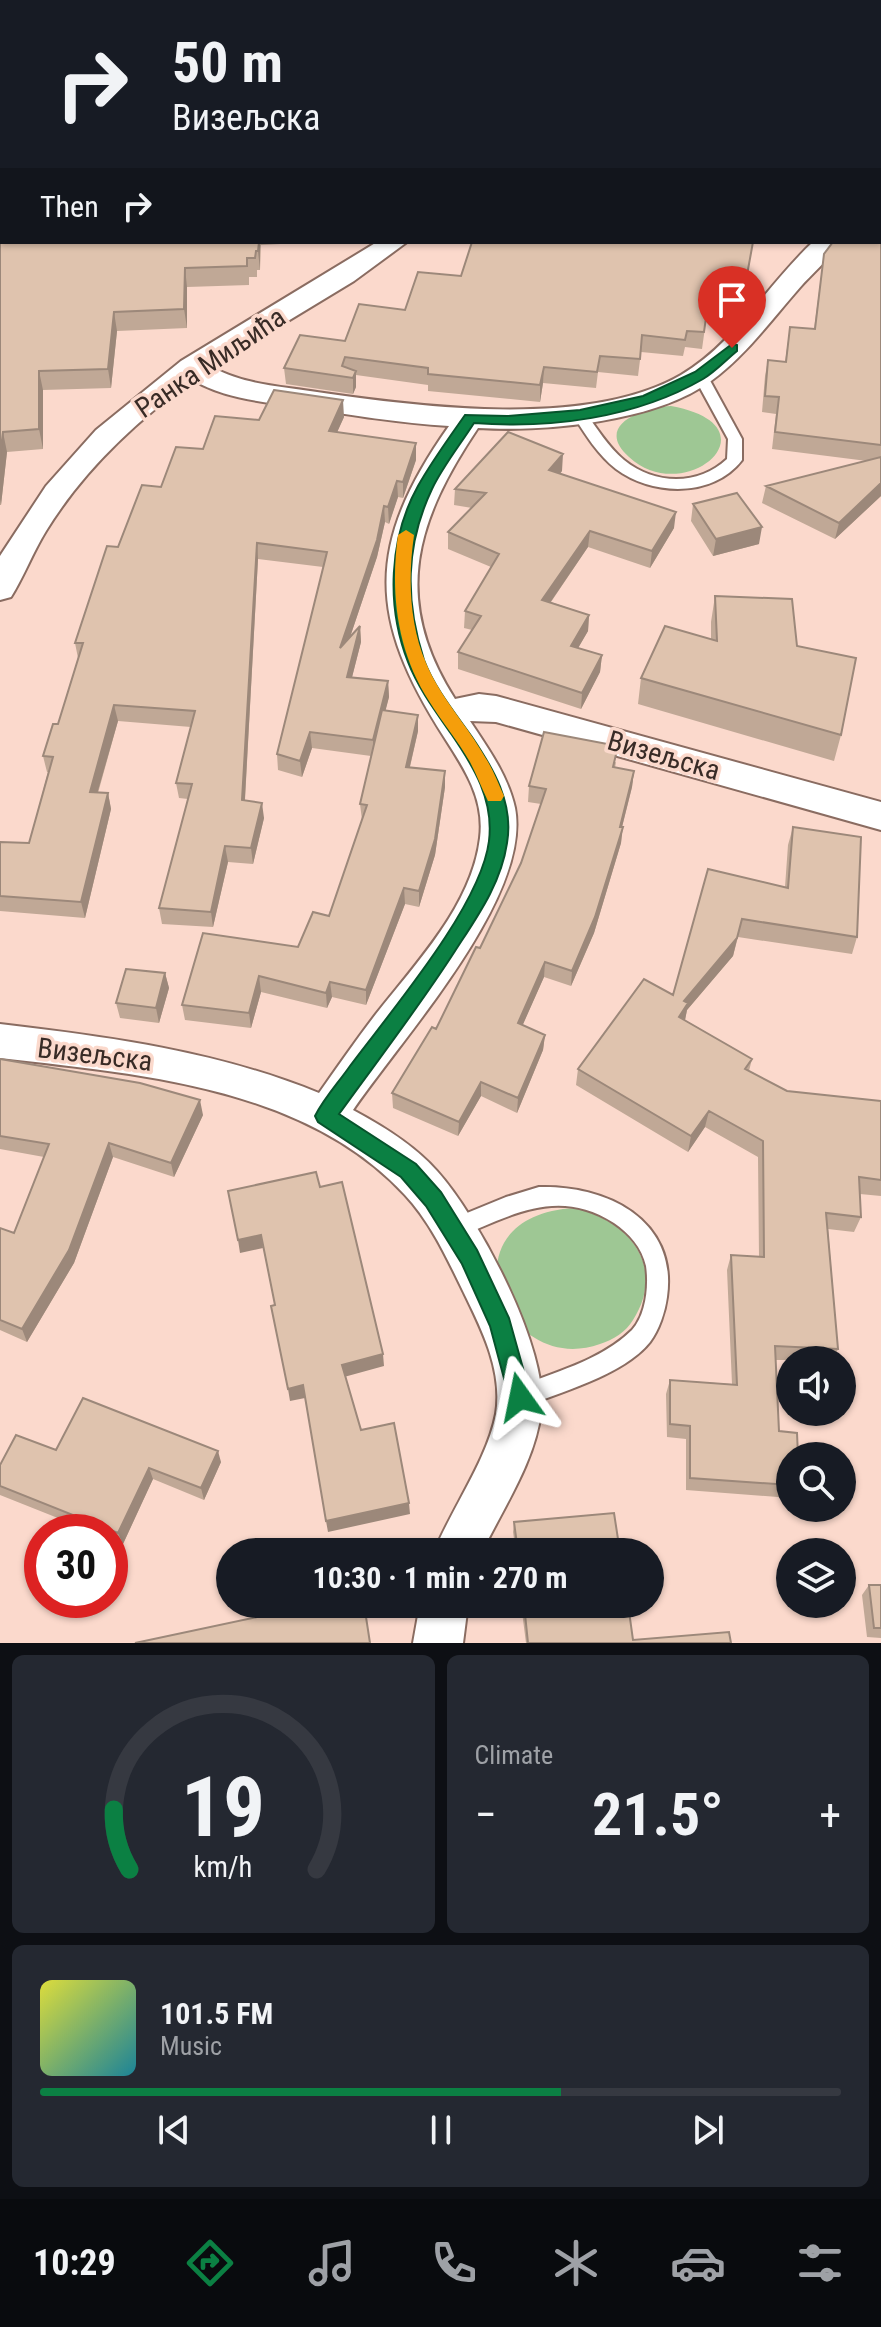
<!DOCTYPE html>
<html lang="en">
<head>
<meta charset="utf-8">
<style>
	body { margin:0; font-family:"Roboto Condensed",sans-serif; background:#242831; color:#f1f3f6; height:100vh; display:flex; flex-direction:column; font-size:30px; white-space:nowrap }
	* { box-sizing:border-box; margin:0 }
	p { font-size:26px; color:#9ea1a6 }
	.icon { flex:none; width:44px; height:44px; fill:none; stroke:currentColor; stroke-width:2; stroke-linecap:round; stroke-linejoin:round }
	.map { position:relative; height:1643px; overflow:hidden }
	.sheet { display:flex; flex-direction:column; gap:12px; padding:12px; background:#0d0f14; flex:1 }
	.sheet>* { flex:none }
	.guide { position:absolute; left:0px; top:0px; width:882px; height:244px; box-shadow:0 2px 6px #0004; background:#171b24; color:#f1f3f6; overflow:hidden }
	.fabs { position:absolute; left:776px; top:1346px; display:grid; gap:16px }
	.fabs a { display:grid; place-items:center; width:80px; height:80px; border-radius:50%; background:#171b24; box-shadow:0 2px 6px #0004; font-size:40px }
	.speed { position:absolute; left:24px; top:1514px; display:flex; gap:16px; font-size:40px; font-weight:700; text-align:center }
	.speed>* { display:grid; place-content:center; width:104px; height:104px; border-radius:50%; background:#171b24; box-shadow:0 2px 6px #0004; line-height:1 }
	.speed .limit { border:12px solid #d22; background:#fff; color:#111 }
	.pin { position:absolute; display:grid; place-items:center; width:68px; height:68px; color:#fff; margin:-82px -34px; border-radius:50% 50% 50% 0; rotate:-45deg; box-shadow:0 0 8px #0007 }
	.pin .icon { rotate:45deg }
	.me { position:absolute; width:88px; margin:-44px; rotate:348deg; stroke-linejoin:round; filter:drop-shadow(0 0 6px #0008) }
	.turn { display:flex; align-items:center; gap:28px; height:168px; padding:0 40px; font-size:36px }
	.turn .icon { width:104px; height:104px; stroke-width:2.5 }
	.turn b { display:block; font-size:56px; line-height:68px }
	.then { display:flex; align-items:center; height:76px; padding:0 40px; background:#0003; gap:16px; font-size:30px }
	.big { font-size:60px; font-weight:700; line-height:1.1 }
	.sheet .card { flex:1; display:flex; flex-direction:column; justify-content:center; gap:12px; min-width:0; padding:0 28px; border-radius:12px; background:#242831 }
	.sheet .dial { align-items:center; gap:0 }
	.dial svg { height:208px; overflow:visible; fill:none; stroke:#363941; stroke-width:7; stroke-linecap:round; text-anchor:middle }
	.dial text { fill:#f1f3f6; stroke:none }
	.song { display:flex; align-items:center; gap:24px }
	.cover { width:96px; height:96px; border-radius:12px; background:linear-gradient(135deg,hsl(60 70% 55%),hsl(190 70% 35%)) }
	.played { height:8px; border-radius:4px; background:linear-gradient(90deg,#0b8043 65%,#363941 65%) }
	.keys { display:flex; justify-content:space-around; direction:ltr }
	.heat { display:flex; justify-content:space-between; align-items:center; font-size:44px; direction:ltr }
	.sheet .tiles { flex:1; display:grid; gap:12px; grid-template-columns:1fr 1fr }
	.card:last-child { grid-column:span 2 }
	.trip { position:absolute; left:216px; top:1538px; width:448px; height:80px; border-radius:40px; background:#171b24; box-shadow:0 2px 6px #0004; font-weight:700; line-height:80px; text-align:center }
	.tab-bar { display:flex; height:128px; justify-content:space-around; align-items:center; background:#090b0e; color:#9ea1a6 }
	.tab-bar .icon { width:56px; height:56px }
	.tab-bar .on { color:#0b8043 }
	.tab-bar b { font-size:36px; color:#f1f3f6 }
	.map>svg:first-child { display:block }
</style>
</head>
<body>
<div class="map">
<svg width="881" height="1643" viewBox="0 0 881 1643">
	<rect width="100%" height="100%" fill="#fbd9cc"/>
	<path fill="#9ec794" d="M 671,406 C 780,426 685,509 629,457 C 593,425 644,407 671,406 Z
		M 575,1208 C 629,1221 667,1266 633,1320 C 626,1332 613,1340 600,1344 C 502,1379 439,1215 575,1208 Z"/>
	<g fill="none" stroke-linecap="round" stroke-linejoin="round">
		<g stroke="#8a6c61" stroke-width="4">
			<path id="lane" d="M 700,371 L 707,375 L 742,439 L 742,460 C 713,498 652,496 616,469 C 598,455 585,434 573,415 L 580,410 L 585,412 C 597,428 608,447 624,460 C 655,485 698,486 727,459 L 728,439 L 693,375 Z
				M 539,1187 C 606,1185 678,1219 667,1297 C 665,1312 659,1330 650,1342 C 624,1375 558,1393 520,1408 L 512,1405 L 509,1397 L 512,1389 C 551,1373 601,1361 632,1330 C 646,1315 649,1286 646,1266 C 642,1248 629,1233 614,1223 C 556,1186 509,1217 453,1239 L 445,1236 L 442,1229 L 445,1222 L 506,1197 Z"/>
		</g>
		<g stroke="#8a6c61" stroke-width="4">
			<path id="street" d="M 377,242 L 407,242 L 354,281 L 212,367 C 244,385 281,386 317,392 C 420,407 588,429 681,375 C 735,343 768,284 813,242 L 841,242 C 829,260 810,275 796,292 C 769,323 744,357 711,381 C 655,422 546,432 478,428 C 417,519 390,598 455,699 L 479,694 L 496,696 L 881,802 L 881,830 L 496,722 L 470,721 C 488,748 508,776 515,808 C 532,897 402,1038 353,1110 C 383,1126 414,1145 437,1171 C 478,1216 550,1351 541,1412 C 535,1462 503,1508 482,1552 L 434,1552 C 452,1508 487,1460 496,1414 C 503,1371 482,1330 464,1293 C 447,1258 431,1223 405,1195 C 305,1086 137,1074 0,1058 L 0,1024 C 110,1037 216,1051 319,1093 C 338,1066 356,1040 376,1014 C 416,963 472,905 480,838 C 485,799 464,768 444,737 C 367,617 366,544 449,426 C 400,423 350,415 301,407 C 264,402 225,399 193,380 C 136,421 83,471 46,531 C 33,552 24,576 11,597 L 0,600 L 0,556 L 46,486 L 96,430 L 181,361 Z
				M 420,1604 L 468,1604 L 463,1643 L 413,1643 Z"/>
		</g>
		<g stroke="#8a6c61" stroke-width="4">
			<path id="secondary" d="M 502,0 L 530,0 L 531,2 L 503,2 Z
				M 880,47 L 881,47 L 881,65 L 880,65 Z"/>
		</g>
		<use href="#lane" fill="#fff" fill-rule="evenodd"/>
		<use href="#street" fill="#fff" fill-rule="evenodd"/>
		<use href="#secondary" fill="#fff" fill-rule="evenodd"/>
	</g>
	<path fill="#c0a896" d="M 0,0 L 2,2 L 2,161 L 0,161 Z
		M 881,209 L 881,496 L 835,539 L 762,503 L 766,486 L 867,461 L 772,449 L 776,414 L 762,412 L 765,376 L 768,360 L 785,362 L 790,327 L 814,329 L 824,254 Z
		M 0,220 L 2,242 L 319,242 L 261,245 L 260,270 L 257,270 L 257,277 L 249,277 L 249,285 L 187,287 L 187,328 L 117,331 L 111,388 L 43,390 L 43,449 L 7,452 L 1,505 L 0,505 Z
		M 753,242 L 743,303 L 709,299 L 702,349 L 685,347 L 683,356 L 641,352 L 638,376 L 598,372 L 596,388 L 543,383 L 540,402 L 428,391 L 428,385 L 356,375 L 356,387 L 353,394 L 286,384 L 284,368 L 345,341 L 405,310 L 461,276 Z
		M 344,417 L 337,432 L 416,443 L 416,460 L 403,498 L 398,497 L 389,524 L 385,522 L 377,557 L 350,637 L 360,626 L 361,642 L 352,677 L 388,681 L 389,697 L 385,711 L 418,715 L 418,731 L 410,767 L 445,787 L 435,855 L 419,907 L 405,904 L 366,1005 L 332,997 L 327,1008 L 261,992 L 251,1028 L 185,1020 L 182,1005 L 298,947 L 329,916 L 362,820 L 360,804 L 371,756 L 312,748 L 302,777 L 278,770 L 277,754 L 323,567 L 258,559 L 245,800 L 264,818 L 253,864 L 228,862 L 213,927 L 162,924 L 159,908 L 188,799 L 179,798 L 176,783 L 191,727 L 118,721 L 98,793 L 108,793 L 111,809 L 85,918 L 0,911 L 0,842 L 29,843 L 48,772 L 47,772 L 43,756 L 58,724 L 78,658 L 75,643 L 118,547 L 161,487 L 203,449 L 259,420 Z
		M 562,471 L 560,474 L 674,528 L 650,568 L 588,547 L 551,602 L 589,615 L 588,631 L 578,648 L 602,655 L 600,672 L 581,709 L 458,669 L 458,652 L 472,630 L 464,628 L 465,611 L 491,567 L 448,549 L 448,532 L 472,508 L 454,505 L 455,489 Z
		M 693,504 L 759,544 L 713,556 L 691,521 Z
		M 715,596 L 797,646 L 841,735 L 834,761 L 638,704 L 641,678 L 711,639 L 711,622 Z
		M 616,762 L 615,768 L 634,771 L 632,787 L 622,827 L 621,843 L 594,933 L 571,986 L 544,977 L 522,1026 L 545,1035 L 543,1050 L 517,1113 L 481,1096 L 458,1136 L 393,1108 L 392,1093 L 436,1029 L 480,948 L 521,863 L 541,804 L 528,802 L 529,786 Z
		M 793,827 L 857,937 L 852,954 L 738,937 L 733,956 L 687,1010 L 685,1020 L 752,1059 L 749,1071 L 787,1091 L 881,1101 L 881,1196 L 860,1194 L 861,1217 L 854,1232 L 828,1229 L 838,1349 L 833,1360 L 775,1360 L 779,1431 L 790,1456 L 790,1498 L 686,1490 L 686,1439 L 667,1437 L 666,1394 L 670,1380 L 732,1384 L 727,1270 L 731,1255 L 759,1257 L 758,1157 L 705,1127 L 688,1152 L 576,1085 L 578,1069 L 673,995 L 708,869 L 785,887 L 788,845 Z
		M 165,973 L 169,988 L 159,1023 L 120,1018 L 116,1003 Z
		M 0,1059 L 203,1115 L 174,1177 L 113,1157 L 74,1263 L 27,1342 L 0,1330 L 0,1228 L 14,1233 L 44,1157 L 0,1149 Z
		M 56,1450 L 221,1462 L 204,1500 L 153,1479 L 123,1544 L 110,1539 L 110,1532 L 93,1532 L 0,1495 L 0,1465 Z
		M 514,1522 L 620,1552 L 516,1552 L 513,1532 Z
		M 869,1585 L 881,1585 L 881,1638 L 867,1637 L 862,1595 Z
		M 521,1604 L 628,1604 L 633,1640 L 731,1643 L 526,1643 Z"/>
	<path fill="#9c887a" d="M 259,242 L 260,242 L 260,270 L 258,251 Z
		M 185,268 L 187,287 L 187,328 L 184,309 Z
		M 114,312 L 117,331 L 111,388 L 108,369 Z
		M 544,367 L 543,383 L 540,402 L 540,385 Z
		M 39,371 L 43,390 L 43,449 L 39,429 Z
		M 356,371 L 356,387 L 353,394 L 353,378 Z
		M 343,400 L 344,417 L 330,448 L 329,431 Z
		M 3,432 L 7,452 L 1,505 L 0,499 L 0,456 Z
		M 416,443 L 416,460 L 403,498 L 403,482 Z
		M 563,454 L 562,471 L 548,487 L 549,470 Z
		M 397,481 L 398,497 L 389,524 L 388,507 Z
		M 881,483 L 881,496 L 835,539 L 839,523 Z
		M 384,506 L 385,522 L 377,557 L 341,664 L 340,648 Z
		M 676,512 L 674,528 L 650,568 L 652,551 Z
		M 762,527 L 759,544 L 713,556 L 716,539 Z
		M 590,531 L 588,547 L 541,616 L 542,600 Z
		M 257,543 L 258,559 L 244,815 L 242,800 Z
		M 589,615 L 588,631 L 570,662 L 571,646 Z
		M 360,626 L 361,642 L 348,693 L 347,677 Z
		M 602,655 L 600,672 L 581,709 L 582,693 Z
		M 388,681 L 389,697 L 374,756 L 373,740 Z
		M 114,705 L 118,721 L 93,808 L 90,792 Z
		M 418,715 L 418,731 L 406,783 L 406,767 Z
		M 310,732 L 312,748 L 302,777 L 300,761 Z
		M 445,771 L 445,787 L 435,855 L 419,907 L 419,891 Z
		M 634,771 L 632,787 L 619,839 L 623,827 L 621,843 L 594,933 L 571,986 L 572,971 L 620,827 Z
		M 108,793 L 111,809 L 85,918 L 81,902 Z
		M 262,803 L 264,818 L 253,864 L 251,848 Z
		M 225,846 L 228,862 L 213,927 L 211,912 Z
		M 404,888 L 405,904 L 366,1005 L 366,990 Z
		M 742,919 L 733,956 L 687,1010 L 685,1020 L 679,1017 L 684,1001 Z
		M 545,962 L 544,977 L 517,1038 L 518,1023 Z
		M 165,973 L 169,988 L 159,1023 L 156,1008 Z
		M 259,976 L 261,992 L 251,1028 L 249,1013 Z
		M 330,982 L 332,997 L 327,1008 L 326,993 Z
		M 545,1035 L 543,1050 L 517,1113 L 518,1098 Z
		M 481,1082 L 481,1096 L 458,1136 L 459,1122 Z
		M 200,1100 L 203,1115 L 174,1177 L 171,1163 Z
		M 709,1111 L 705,1127 L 688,1152 L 691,1136 Z
		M 109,1143 L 113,1157 L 74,1263 L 27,1342 L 22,1329 Z
		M 261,1235 L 263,1248 L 240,1253 L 238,1240 Z
		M 383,1354 L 384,1366 L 344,1377 L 342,1365 Z
		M 303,1385 L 305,1398 L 290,1401 L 288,1389 Z
		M 218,1451 L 221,1462 L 204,1500 L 201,1488 Z
		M 149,1468 L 153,1479 L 123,1544 L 118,1533 Z
		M 409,1503 L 410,1514 L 328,1532 L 326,1521 Z"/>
	<path fill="#dfc3ae" stroke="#9c887a" stroke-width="2" d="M 0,0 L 456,0 L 456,2 L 2,2 L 2,141 L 0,142 L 1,70 L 0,70 Z
		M 579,0 L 855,0 L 856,2 L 579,2 Z
		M 880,78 L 881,78 L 881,445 L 775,432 L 779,397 L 765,396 L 768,360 L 786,362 L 790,327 L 815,329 L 824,254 L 833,242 L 880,242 Z
		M 0,220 L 2,220 L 2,242 L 259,242 L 258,251 L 256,251 L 255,258 L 247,258 L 247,266 L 185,268 L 184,309 L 114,312 L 108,369 L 39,371 L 39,429 L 3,432 L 0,456 Z
		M 472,242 L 753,242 L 745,286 L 711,282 L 704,332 L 687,331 L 685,340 L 642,335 L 640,359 L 600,356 L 597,372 L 544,367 L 540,385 L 428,374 L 428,368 L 345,357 L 342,366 L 356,371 L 353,378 L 284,368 L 300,335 L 345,341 L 359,304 L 405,310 L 418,272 L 461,276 Z
		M 274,390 L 343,400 L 329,431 L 416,443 L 403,482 L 397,481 L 388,507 L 384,506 L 377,540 L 340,648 L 360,626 L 347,677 L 388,681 L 373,740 L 310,732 L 300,761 L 277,754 L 327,552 L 257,543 L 242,800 L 262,803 L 251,848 L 225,846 L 211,912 L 159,908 L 192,784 L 176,783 L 195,711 L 114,705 L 90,792 L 108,793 L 81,902 L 0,896 L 0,842 L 29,843 L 53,757 L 43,756 L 53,724 L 58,724 L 83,643 L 75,643 L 107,546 L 118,547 L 142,485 L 161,487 L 176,447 L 203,449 L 215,416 L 259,420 Z
		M 508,432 L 563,454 L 549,470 L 676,512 L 652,551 L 590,531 L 542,600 L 589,615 L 571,646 L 602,655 L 582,693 L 458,652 L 481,616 L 465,611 L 499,554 L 448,532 L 486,493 L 455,489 Z
		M 881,457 L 881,483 L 839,523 L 766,486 Z
		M 737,493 L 762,527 L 716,539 L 693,504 Z
		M 715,596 L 792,599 L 797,646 L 856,658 L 841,735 L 641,678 L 665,626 L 717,641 Z
		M 382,710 L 418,715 L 406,767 L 445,771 L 435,839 L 419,891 L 404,888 L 366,990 L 330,982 L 326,993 L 259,976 L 249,1013 L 182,1005 L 203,933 L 298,947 L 313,912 L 329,916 L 367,805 L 360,804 Z
		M 544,732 L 618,746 L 613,767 L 634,771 L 620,827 L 623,827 L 595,917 L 572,971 L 545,962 L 518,1023 L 545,1035 L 518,1098 L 481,1082 L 459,1122 L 392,1093 L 432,1027 L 436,1029 L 476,947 L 480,948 L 521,863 L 546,789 L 529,786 Z
		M 793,827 L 861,837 L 857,937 L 742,919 L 737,938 L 684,1001 L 688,1003 L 679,1017 L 752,1059 L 745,1069 L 787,1091 L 881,1101 L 881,1180 L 859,1177 L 861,1217 L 826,1213 L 838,1349 L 775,1346 L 779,1431 L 797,1433 L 798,1456 L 790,1456 L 790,1485 L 690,1478 L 690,1426 L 670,1424 L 670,1380 L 737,1385 L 731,1255 L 764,1257 L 763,1141 L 709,1111 L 691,1136 L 578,1069 L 644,979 L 673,995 L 708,869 L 788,888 Z
		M 126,969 L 165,973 L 156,1008 L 116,1003 Z
		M 0,1059 L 140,1083 L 200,1100 L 171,1163 L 109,1143 L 69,1250 L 22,1329 L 0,1320 L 0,1228 L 14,1233 L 49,1144 L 0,1136 Z
		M 316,1172 L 320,1187 L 342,1182 L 383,1354 L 342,1365 L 361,1430 L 394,1423 L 409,1503 L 326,1521 L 303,1385 L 288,1389 L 271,1306 L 275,1305 L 261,1235 L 238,1240 L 228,1191 Z
		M 83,1398 L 218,1451 L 201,1488 L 149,1468 L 118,1533 L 0,1486 L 0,1465 L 16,1435 L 56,1450 Z
		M 614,1513 L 620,1552 L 518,1552 L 514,1522 Z
		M 869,1585 L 881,1585 L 881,1628 L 874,1628 Z
		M 261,1604 L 364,1604 L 370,1643 L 135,1643 L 262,1616 Z
		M 524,1604 L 628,1604 L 633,1640 L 729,1632 L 731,1643 L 528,1643 Z"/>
	<path fill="#0b8043" stroke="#07532c" stroke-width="2" d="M 732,344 L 737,345 L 737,351 C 726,360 715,372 703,379 C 636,418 550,429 474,423 C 460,445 443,466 432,489 C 405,546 405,601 424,660 C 434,687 455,713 472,737 C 493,768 514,803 507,843 C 501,884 477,917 455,951 C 419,1007 378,1060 339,1114 L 416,1164 L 441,1192 L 477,1250 L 509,1318 L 531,1397 L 528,1405 L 520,1408 L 512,1405 L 509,1397 L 490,1326 L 462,1264 L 426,1206 L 401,1177 L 318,1122 L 315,1116 C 324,1098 339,1082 350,1066 C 391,1011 481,906 489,841 C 494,800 474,767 452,735 C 436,712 418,688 408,662 C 386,606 389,538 418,486 C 432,461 449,438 465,415 L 507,416 L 580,410 L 643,396 L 695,372 Z"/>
	<path fill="#f59e0b" d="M 406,530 L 414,535 C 408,577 409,623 426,663 C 440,697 467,725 485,757 C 493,769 498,783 504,796 L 501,801 L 488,801 C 482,789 477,775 470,762 C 458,741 442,722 429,701 C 397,651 390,593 398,535 Z"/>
	<g text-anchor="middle" stroke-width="7" stroke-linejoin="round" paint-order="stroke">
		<g font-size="28" fill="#382b26" stroke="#fbd9cc">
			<text transform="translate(210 362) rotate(-34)" y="10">Ранка Миљића</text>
			<text transform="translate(664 755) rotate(16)" y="10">Визељска</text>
			<text transform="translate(95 1054) rotate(7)" y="10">Визељска</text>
		</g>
	</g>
</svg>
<div class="fabs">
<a><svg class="icon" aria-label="sound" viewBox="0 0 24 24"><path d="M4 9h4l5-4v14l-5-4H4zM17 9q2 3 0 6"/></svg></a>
<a><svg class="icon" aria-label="search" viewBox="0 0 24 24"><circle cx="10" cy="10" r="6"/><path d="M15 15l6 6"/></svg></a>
<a><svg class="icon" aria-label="layers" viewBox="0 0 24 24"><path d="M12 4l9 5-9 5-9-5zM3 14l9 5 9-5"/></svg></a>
</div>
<div class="speed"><div class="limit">30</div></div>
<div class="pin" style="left:732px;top:348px;background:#d93025"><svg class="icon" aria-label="arrive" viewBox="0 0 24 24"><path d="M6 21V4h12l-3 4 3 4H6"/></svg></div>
<svg class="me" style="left:520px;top:1397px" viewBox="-20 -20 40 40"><path d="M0-17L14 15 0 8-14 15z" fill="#0b8043" stroke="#fff" stroke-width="4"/></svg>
<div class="trip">10:30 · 1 min · 270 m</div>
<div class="guide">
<div class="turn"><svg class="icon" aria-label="right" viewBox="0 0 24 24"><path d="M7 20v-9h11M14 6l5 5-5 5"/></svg><div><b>50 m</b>Визељска</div></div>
<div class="then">Then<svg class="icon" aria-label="right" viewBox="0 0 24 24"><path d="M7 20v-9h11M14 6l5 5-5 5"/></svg></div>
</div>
</div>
<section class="sheet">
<div class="tiles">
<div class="card dial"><svg viewBox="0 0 100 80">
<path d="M14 69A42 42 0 1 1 86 69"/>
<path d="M14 69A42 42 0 0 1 8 46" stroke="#0b8043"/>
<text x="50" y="56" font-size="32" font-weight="700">19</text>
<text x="50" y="72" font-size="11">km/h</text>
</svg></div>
<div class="card"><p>Climate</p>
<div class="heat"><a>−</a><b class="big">21.5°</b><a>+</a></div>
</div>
<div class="card">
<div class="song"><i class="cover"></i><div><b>101.5 FM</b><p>Music</p></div></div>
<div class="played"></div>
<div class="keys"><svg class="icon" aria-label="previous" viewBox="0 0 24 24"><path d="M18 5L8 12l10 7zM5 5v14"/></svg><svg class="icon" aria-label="pause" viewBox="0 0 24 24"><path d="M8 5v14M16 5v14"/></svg><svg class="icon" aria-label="next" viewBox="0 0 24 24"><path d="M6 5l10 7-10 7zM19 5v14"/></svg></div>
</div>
</div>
</section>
<nav class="tab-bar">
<b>10:29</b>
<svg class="icon on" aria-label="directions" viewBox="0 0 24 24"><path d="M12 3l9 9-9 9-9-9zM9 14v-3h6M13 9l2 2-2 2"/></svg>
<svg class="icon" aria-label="music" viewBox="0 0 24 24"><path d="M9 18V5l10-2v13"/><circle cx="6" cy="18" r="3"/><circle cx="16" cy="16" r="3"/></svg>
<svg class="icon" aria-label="phone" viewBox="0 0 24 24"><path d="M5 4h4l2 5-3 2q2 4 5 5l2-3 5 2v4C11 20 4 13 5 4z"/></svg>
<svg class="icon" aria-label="climate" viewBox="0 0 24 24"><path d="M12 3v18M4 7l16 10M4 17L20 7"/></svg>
<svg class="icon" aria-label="car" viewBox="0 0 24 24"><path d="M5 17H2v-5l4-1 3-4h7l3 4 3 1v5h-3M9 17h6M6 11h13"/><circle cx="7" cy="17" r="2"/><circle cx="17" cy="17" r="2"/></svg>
<svg class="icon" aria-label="filters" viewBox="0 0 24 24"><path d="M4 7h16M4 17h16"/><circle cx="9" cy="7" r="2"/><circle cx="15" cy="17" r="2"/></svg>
</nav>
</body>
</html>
